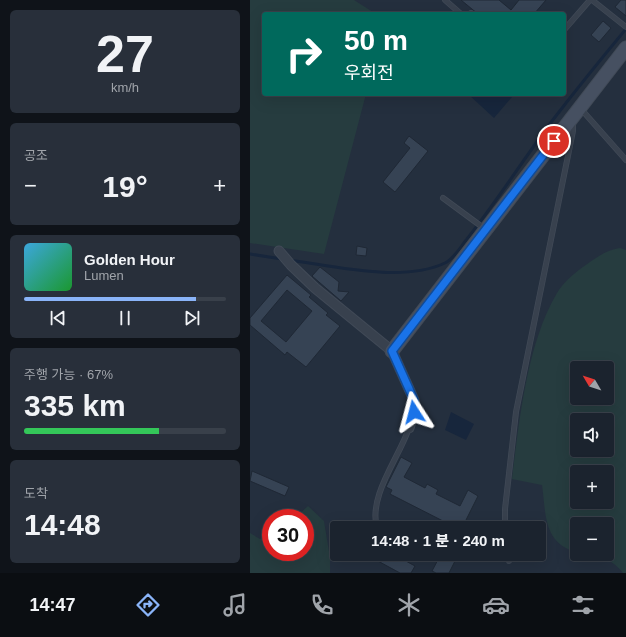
<!DOCTYPE html>
<html lang="ko">
<head>
<meta charset="utf-8">
<style>
	body { margin:0; font-family:Helvetica,"Noto Sans KR",sans-serif; background:#282f3a; color:#f1f3f6; height:100vh; display:flex; flex-direction:column; font-size:15px; white-space:nowrap }
	* { box-sizing:border-box; margin:0 }
	p { font-size:13px; color:#a0a4aa }
	.icon { flex:none; width:22px; height:22px; fill:none; stroke:currentColor; stroke-width:2; stroke-linecap:round; stroke-linejoin:round }
	.map { position:relative; flex:1; overflow:hidden }
	.drawer { display:flex; flex-direction:column; gap:10px; padding:10px; background:#0f1319; width:250px }
	.drawer>* { flex:none }
	.guide { position:absolute; left:12px; top:12px; width:304px; height:84px; border-radius:4px; box-shadow:0 4px 16px #0002,0 0 0 1px #39404a; background:#00695c; color:#fff; overflow:hidden }
	.needle { width:26px; rotate:309deg }
	.buttons { position:absolute; left:320px; top:361px; display:grid; gap:8px }
	.buttons a { display:grid; place-items:center; width:44px; height:44px; border-radius:4px; background:#1b232e; box-shadow:0 4px 16px #0002,0 0 0 1px #39404a; font-size:20px }
	.speed { position:absolute; left:12px; top:509px; display:flex; gap:8px; font-size:20px; font-weight:700; text-align:center }
	.speed>* { display:grid; place-content:center; width:52px; height:52px; border-radius:50%; background:#1b232e; box-shadow:0 4px 16px #0002,0 0 0 1px #39404a; line-height:1 }
	.speed .limit { border:6px solid #d22; background:#fff; color:#111 }
	.pin { position:absolute; display:grid; place-items:center; width:34px; height:34px; color:#fff; margin:-17px; border:2px solid #fff; border-radius:50%; box-shadow:0 1px 4px #0007 }
	.me { position:absolute; width:44px; margin:-22px; rotate:351deg; stroke-linejoin:round; filter:drop-shadow(0 0 3px #0008) }
	.turn { display:flex; align-items:center; gap:14px; height:84px; padding:0 16px; font-size:18px }
	.turn .icon { width:52px; height:52px; stroke-width:2.5 }
	.turn b { display:block; font-size:28px; line-height:34px }
	.big { font-size:30px; font-weight:800; line-height:1.1 }
	.drawer .widget { flex:1; display:flex; flex-direction:column; justify-content:center; gap:6px; min-width:0; padding:0 14px; border-radius:6px; background:#282f3a }
	.drawer .dial { align-items:center; gap:0 }
	.dial b { font-size:52px; line-height:1 }
	.song { display:flex; align-items:center; gap:12px }
	.cover { width:48px; height:48px; border-radius:6px; background:linear-gradient(135deg,hsl(200 70% 55%),hsl(130 70% 35%)) }
	.played { height:4px; border-radius:2px; background:linear-gradient(90deg,#8ab4f8 85%,#39404a 85%) }
	.keys { display:flex; justify-content:space-around; direction:ltr }
	.heat { display:flex; justify-content:space-between; align-items:center; font-size:22px; direction:ltr }
	.charge { height:6px; border-radius:3px; background:linear-gradient(90deg,#34c759 67%,#39404a 0) }
	.trip { position:absolute; left:80px; top:521px; width:216px; height:40px; border-radius:4px; background:#1b232e; box-shadow:0 4px 16px #0002,0 0 0 1px #39404a; font-weight:800; line-height:40px; text-align:center }
	.tab-bar { display:flex; height:64px; justify-content:space-around; align-items:center; background:#0b0e12; color:#a0a4aa }
	.tab-bar .icon { width:28px; height:28px }
	.tab-bar .selected { color:#8ab4f8 }
	.tab-bar b { font-size:18px; color:#f1f3f6 }
	main { display:flex; flex:1; min-height:0 }
	.map>svg:first-child { display:block }
</style>
</head>
<body>
<main>
<section class="drawer">
<div class="widget dial"><b>27</b><p>km/h</p></div>
<div class="widget"><p>공조</p>
<div class="heat"><a>−</a><b class="big">19°</b><a>+</a></div>
</div>
<div class="widget">
<div class="song"><i class="cover"></i><div><b>Golden Hour</b><p>Lumen</p></div></div>
<div class="played"></div>
<div class="keys"><svg class="icon" aria-label="previous" viewBox="0 0 24 24"><path d="M18 5L8 12l10 7zM5 5v14"/></svg><svg class="icon" aria-label="pause" viewBox="0 0 24 24"><path d="M8 5v14M16 5v14"/></svg><svg class="icon" aria-label="next" viewBox="0 0 24 24"><path d="M6 5l10 7-10 7zM19 5v14"/></svg></div>
</div>
<div class="widget"><p>주행 가능 · 67%</p><b class="big">335 km</b><div class="charge"></div></div>
<div class="widget"><p>도착</p><b class="big">14:48</b></div>
</section>
<div class="map">
<svg width="376" height="573" viewBox="0 0 376 573">
	<rect width="100%" height="100%" fill="#242f3e"/>
	<path fill="#263c3f" fill-rule="evenodd" d="M 0,0 L 104,0 L 126,14 L 14,14 L 14,94 L 116,94 L 74,254 L 0,243 Z
		M 370,248 L 376,250 L 376,573 L 373,573 C 363,560 351,556 334,554 L 357,554 L 357,524 L 327,524 L 327,552 C 293,544 296,513 292,485 L 262,479 C 269,422 277,343 307,293 C 314,281 328,270 340,262 C 350,255 358,250 370,248 ZM 327,368 L 357,368 L 357,398 L 327,398 ZM 327,420 L 357,420 L 357,450 L 327,450 ZM 327,472 L 357,472 L 357,502 L 327,502 Z
		M 58,506 L 74,521 L 80,558 L 80,573 L 0,573 L 0,533 L 10,539 L 21,534 L 21,552 L 55,552 L 55,518 L 45,518 Z"/>
	<path fill="#17263c" d="M 218,94 L 260,94 L 262,97 L 244,118 Z
		M 201,412 L 224,424 L 216,440 L 195,430 Z"/>
	<g fill="none" stroke-linecap="round" stroke-linejoin="round">
		<path stroke="#17263c" stroke-width="3" d="M 0,254 L 32,259
			M 39,260 C 83,266 153,283 195,263 C 204,259 211,246 217,239 C 247,201 273,160 302,121 C 326,90 351,59 376,29"/>
	</g>
	<path fill="#364354" stroke="#1f2835" fill-rule="evenodd" d="M 211,0 L 249,0 L 261,10 L 269,0 L 296,0 L 284,14 L 228,14 Z
		M 371,0 L 376,0 L 376,16 L 365,7 Z
		M 353,21 L 361,28 L 349,42 L 341,35 Z
		M 159,136 L 178,151 L 145,192 L 133,182 L 160,148 L 154,143 Z
		M 107,246 L 117,248 L 116,256 L 106,255 Z
		M 70,267 L 89,282 L 88,291 L 99,292 L 91,301 L 62,276 Z
		M 37,275 L 61,295 L 59,297 L 78,313 L 76,315 L 90,326 L 56,367 L 37,352 L 35,355 L 0,325 L 0,318 ZM 37,290 L 62,311 L 36,342 L 11,321 Z
		M 151,457 L 162,463 L 154,477 L 175,488 L 177,484 L 188,490 L 186,494 L 210,506 L 218,490 L 228,496 L 212,528 L 189,528 L 193,521 L 140,494 L 142,490 L 136,487 Z
		M 2,471 L 39,487 L 35,496 L 0,481 Z
		M 115,554 L 143,554 L 165,566 L 161,573 L 150,573 Z
		M 191,554 L 205,561 L 199,573 L 186,573 L 182,571 Z"/>
	<g fill="none" stroke-linecap="round" stroke-linejoin="round">
		<g stroke="#414a57" stroke-width="6">
			<path id="lane" d="M 195,0 L 211,14
				M 342,0 L 376,27
				M 221,14 L 221,13
				M 314,30 L 340,0
				M 331,109 L 376,160
				M 193,198 L 235,229
				M 127,528 C 118,496 149,458 159,428
				M 255,528 L 255,509 L 266,412 L 323,131 L 323,122
				M 258,554 L 259,561"/>
		</g>
		<g stroke="#414a57" stroke-width="11">
			<path id="street" d="M 29,251 L 41,265 L 65,288 L 142,351 L 164,400 L 164,412 L 159,428"/>
		</g>
		<g stroke="#414a57" stroke-width="15">
			<path id="secondary" d="M 142,351 L 376,48"/>
		</g>
		<use href="#lane" stroke="#38414e" stroke-width="4.5"/>
		<use href="#street" stroke="#38414e" stroke-width="9"/>
		<use href="#secondary" stroke="#465061" stroke-width="13"/>
	</g>
	<g fill="none" stroke-linecap="round" stroke-linejoin="round">
		<g stroke="#114b97" stroke-width="10">
			<path id="route" d="M 164,412 L 164,400 L 142,351 L 304,141"/>
		</g>
		<use href="#route" stroke="#1a73e8" stroke-width="7"/>
	</g>
</svg>
<div class="buttons">
<a><svg class="needle" viewBox="-14 -14 28 28"><path d="M0-13l5 13h-10z" fill="#e53935"/><path d="M0 13l5-13h-10z" fill="#a0a4aa"/></svg></a>
<a><svg class="icon" aria-label="sound" viewBox="0 0 24 24"><path d="M4 9h4l5-4v14l-5-4H4zM17 9q2 3 0 6"/></svg></a>
<a>+</a>
<a>−</a>
</div>
<div class="speed"><div class="limit">30</div></div>
<div class="pin" style="left:304px;top:141px;background:#d93025"><svg class="icon" aria-label="arrive" viewBox="0 0 24 24"><path d="M6 21V4h12l-3 4 3 4H6"/></svg></div>
<svg class="me" style="left:164px;top:412px" viewBox="-20 -20 40 40"><path d="M0-17L14 15 0 8-14 15z" fill="#1a73e8" stroke="#fff" stroke-width="4"/></svg>
<div class="trip">14:48 · 1 분 · 240 m</div>
<div class="guide">
<div class="turn"><svg class="icon" aria-label="right" viewBox="0 0 24 24"><path d="M7 20v-9h11M14 6l5 5-5 5"/></svg><div><b>50 m</b>우회전</div></div>
</div>
</div>
</main>
<nav class="tab-bar">
<b>14:47</b>
<svg class="icon selected" aria-label="directions" viewBox="0 0 24 24"><path d="M12 3l9 9-9 9-9-9zM9 14v-3h6M13 9l2 2-2 2"/></svg>
<svg class="icon" aria-label="music" viewBox="0 0 24 24"><path d="M9 18V5l10-2v13"/><circle cx="6" cy="18" r="3"/><circle cx="16" cy="16" r="3"/></svg>
<svg class="icon" aria-label="phone" viewBox="0 0 24 24"><path d="M5 4h4l2 5-3 2q2 4 5 5l2-3 5 2v4C11 20 4 13 5 4z"/></svg>
<svg class="icon" aria-label="climate" viewBox="0 0 24 24"><path d="M12 3v18M4 7l16 10M4 17L20 7"/></svg>
<svg class="icon" aria-label="car" viewBox="0 0 24 24"><path d="M5 17H2v-5l4-1 3-4h7l3 4 3 1v5h-3M9 17h6M6 11h13"/><circle cx="7" cy="17" r="2"/><circle cx="17" cy="17" r="2"/></svg>
<svg class="icon" aria-label="filters" viewBox="0 0 24 24"><path d="M4 7h16M4 17h16"/><circle cx="9" cy="7" r="2"/><circle cx="15" cy="17" r="2"/></svg>
</nav>
</body>
</html>
